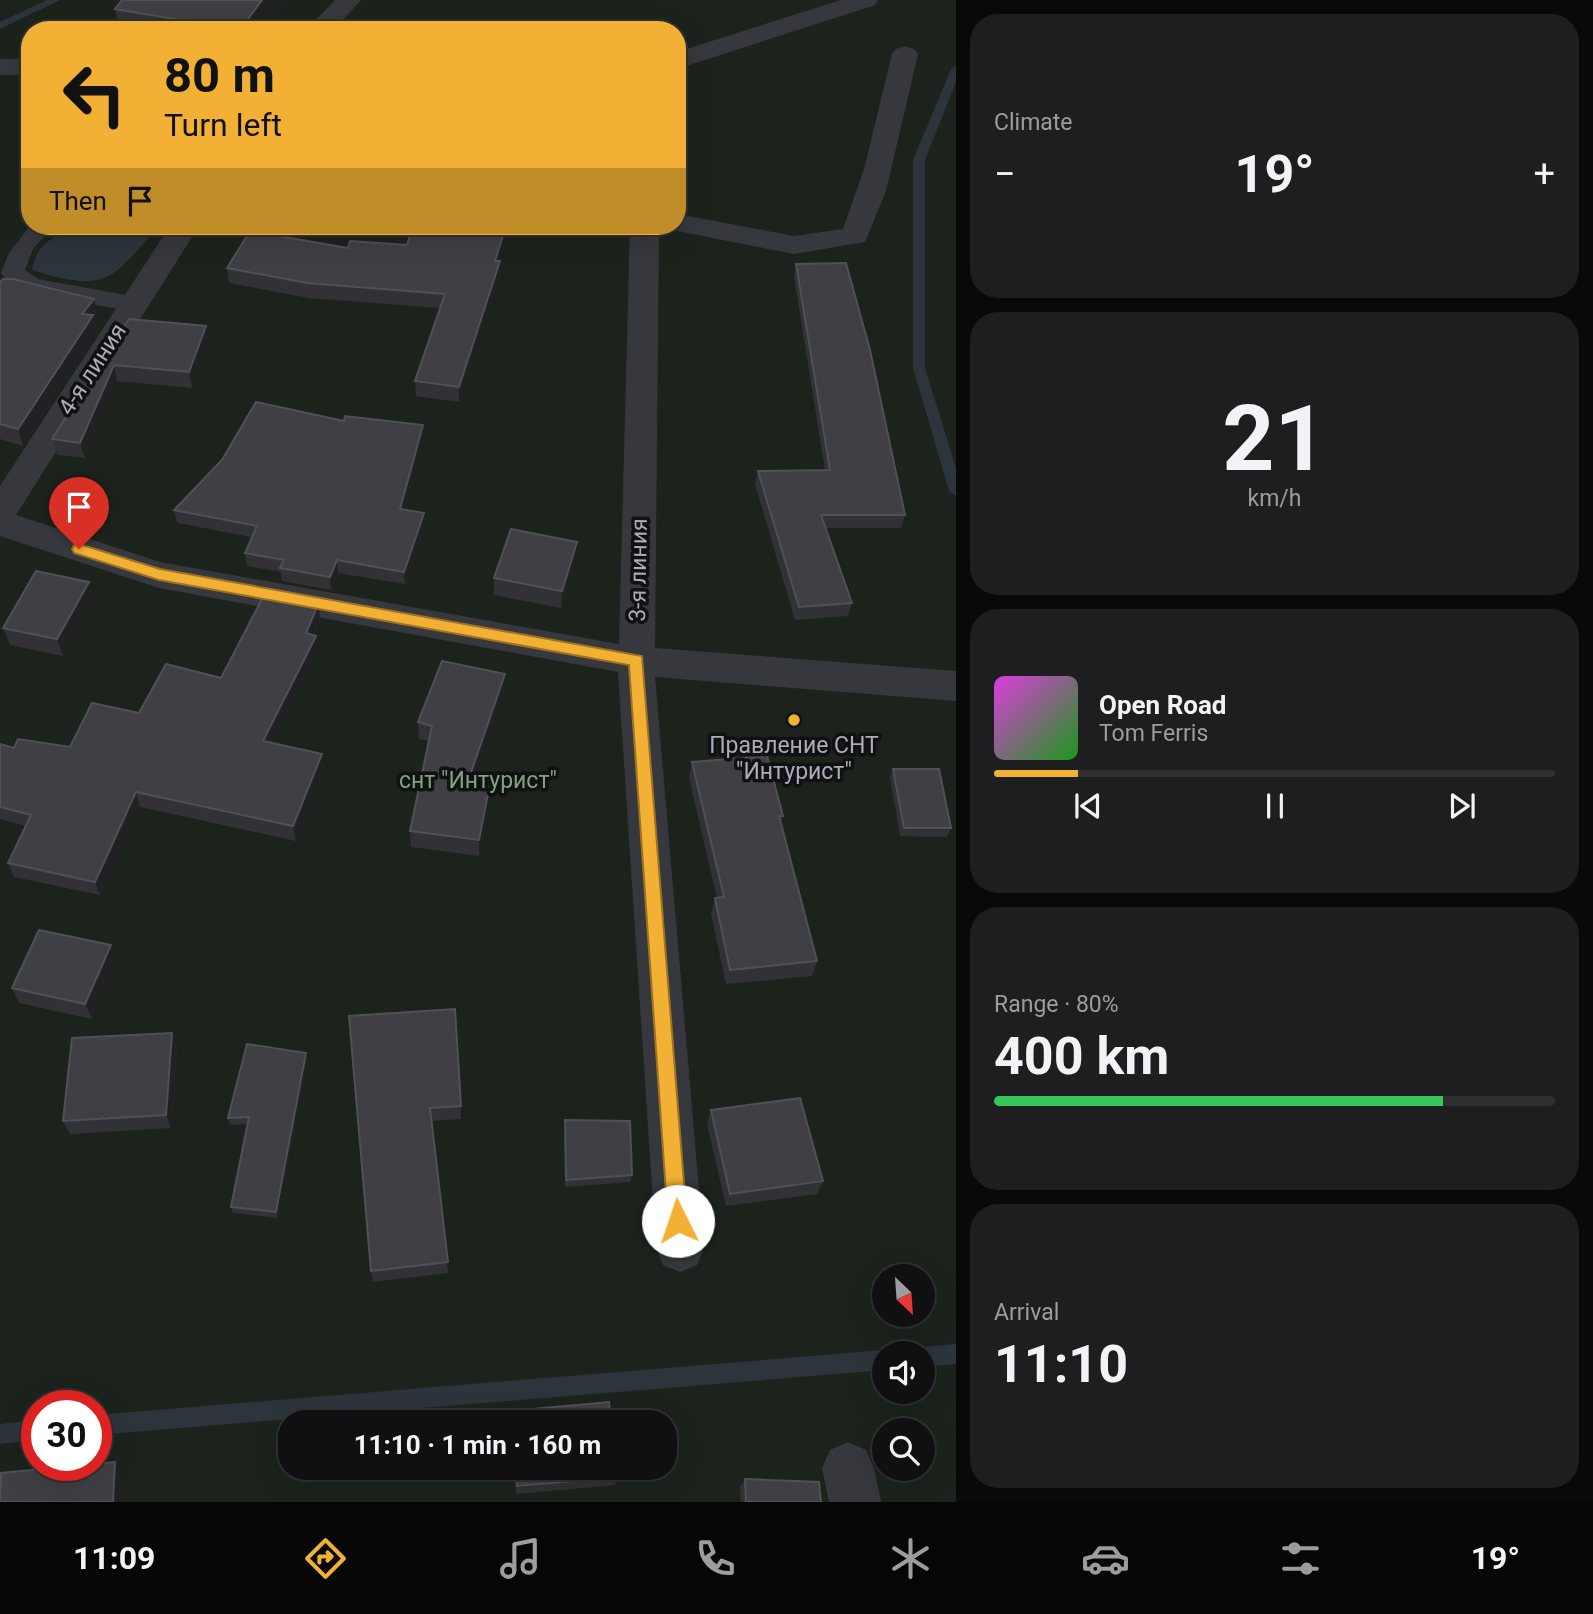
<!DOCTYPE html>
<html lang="en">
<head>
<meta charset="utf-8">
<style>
	body { margin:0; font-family:Roboto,sans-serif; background:#1e1e20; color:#f1f3f6; height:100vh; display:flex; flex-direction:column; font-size:26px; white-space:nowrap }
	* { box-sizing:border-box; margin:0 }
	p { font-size:23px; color:#9c9d9f }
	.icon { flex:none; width:38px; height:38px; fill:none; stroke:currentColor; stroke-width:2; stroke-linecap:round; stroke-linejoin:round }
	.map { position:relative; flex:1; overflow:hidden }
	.side { display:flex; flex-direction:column; gap:14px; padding:14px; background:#09090a; width:637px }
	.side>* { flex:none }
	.top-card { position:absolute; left:21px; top:21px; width:665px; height:214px; border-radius:28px; box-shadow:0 7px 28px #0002,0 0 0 2px #303032; background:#f2b134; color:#111; overflow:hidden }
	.needle { width:46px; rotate:155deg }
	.controls { position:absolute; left:872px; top:1264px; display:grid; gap:14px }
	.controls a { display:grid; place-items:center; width:63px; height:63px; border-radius:50%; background:#101012; box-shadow:0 7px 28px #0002,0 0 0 2px #303032; font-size:35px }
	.speed { position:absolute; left:21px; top:1390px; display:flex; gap:14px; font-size:35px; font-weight:700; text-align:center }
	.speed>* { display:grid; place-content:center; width:91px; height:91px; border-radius:50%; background:#101012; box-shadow:0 7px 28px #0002,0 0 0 2px #303032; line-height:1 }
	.speed .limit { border:10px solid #d22; background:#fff; color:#111 }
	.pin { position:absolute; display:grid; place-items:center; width:60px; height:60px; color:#fff; margin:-72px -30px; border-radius:50% 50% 50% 0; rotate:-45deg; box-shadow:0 0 7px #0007 }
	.pin .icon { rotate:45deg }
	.me { position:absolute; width:77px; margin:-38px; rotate:356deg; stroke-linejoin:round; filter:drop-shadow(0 0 5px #0008) }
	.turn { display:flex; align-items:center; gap:24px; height:147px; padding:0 28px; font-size:32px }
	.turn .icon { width:91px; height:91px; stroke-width:2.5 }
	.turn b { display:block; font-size:49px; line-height:60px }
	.then { display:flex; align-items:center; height:66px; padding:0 28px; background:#0003; gap:14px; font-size:26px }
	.big { font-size:52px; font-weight:700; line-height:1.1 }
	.side .widget { flex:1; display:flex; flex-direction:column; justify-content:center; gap:10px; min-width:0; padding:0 24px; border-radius:28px; background:#1e1e20 }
	.side .dial { align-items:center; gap:0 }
	.dial b { font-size:91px; line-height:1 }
	.song { display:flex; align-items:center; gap:21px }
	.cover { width:84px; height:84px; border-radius:10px; background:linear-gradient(135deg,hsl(300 70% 55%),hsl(120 70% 35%)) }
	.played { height:7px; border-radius:4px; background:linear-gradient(90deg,#f2b134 15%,#303032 15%) }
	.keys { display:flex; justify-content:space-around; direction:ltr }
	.heat { display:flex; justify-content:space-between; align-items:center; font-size:38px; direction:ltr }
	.charge { height:10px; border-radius:5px; background:linear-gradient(90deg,#34c759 80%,#303032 0) }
	.trip { position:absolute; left:278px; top:1410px; width:399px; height:70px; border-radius:28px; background:#101012; box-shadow:0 7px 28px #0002,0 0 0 2px #303032; font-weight:700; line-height:70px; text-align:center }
	.menu { display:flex; height:112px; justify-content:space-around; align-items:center; background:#060607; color:#9c9d9f }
	.menu .icon { width:49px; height:49px }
	.menu .active { color:#f2b134 }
	.menu b { font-size:32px; color:#f1f3f6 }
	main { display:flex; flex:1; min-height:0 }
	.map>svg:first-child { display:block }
</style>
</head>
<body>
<main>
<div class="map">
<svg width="956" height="1502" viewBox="0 0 956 1502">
	<rect width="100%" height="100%" fill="#161618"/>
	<path fill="#1c231d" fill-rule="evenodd" d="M 0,0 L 956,0 L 956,1502 L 0,1502 ZM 30,30 L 677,30 L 677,226 L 30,226 ZM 884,1276 L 922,1276 L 922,1314 L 884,1314 ZM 884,1353 L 922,1353 L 922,1391 L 884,1391 ZM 37,1405 L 96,1405 L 96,1465 L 37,1465 ZM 290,1423 L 665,1423 L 665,1468 L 290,1468 ZM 884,1430 L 922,1430 L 922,1468 L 884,1468 Z"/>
	<path fill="#2c353c" d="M 77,226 L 158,226 C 112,281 105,293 32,270 C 36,243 55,236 77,226 Z"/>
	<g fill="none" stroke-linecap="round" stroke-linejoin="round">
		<path fill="#2c353c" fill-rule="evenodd" d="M 47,0 L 60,0 L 0,29 L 0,22 Z
			M 956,66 L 956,82 L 925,160 L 925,368 L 956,468 L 956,496 L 949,491 L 913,368 L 913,160 L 951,69 Z
			M 956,1344 L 956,1364 L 922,1367 L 922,1353 L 914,1353 L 922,1347 Z
			M 884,1350 L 891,1353 L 884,1353 L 884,1370 L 96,1435 L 96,1415 Z
			M 37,1420 L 37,1440 L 0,1444 L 0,1424 Z"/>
		<path fill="#37383d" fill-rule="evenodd" d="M 30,226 L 54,226 L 33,249 L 25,270 L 38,279 L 142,298 L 146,303 L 142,308 L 134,311 C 103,305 18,298 1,273 L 9,253 Z"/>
		<path fill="#37383d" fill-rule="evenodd" d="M 335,0 L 361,0 L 334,30 L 306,30 Z
			M 841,0 L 878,0 L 875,5 L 677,69 L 677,52 Z
			M 905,46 L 914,49 L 918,54 L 886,191 L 865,242 L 794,254 L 667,229 L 664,226 L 677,226 L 677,214 L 794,236 L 843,229 L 864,169 L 892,54 L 896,49 Z
			M 0,59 L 30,59 L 30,75 L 0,75 Z
			M 170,226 L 199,226 L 16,515 L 160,562 L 619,644 L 630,226 L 659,226 L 655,648 L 956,671 L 956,701 L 655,677 L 704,1248 L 697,1265 L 680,1272 L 663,1265 L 656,1248 L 618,672 L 159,588 L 0,536 L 0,486 Z
			M 848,1442 L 866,1450 L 874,1468 L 881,1502 L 829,1502 L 822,1468 L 830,1450 Z"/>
	</g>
	<path fill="#323236" d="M 283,0 L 262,30 L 119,30 L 115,9 Z
		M 407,245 L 499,261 L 500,276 L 459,402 L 416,396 L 415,381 L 440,308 L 309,298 L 229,283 L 227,268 L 348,248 Z
		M 796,264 L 905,515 L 901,528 L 826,528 L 852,603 L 848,616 L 795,620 L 755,484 L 758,471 L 825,470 L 794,277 Z
		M 0,282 L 98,316 L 95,320 L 98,332 L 23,446 L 0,439 Z
		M 129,319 L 209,342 L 192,388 L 117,381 L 85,458 L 57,455 L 52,439 Z
		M 424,438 L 404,510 L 424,513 L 425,526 L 405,584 L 338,573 L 331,590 L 282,581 L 281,572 L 247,566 L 245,553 L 252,537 L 177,523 L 174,510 Z
		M 575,559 L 561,608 L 494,595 L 494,578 Z
		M 89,582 L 94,600 L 63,656 L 10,645 L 3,628 Z
		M 318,605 L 320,620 L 314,635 L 318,651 L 272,743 L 322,754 L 324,768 L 296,841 L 140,807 L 100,895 L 14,877 L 8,863 L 25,826 L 0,819 L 0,744 L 14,748 L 70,747 L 139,713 L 221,678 Z
		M 505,691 L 471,787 L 489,789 L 489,806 L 479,856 L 411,847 L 410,831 L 429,741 L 419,739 L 418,722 Z
		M 692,762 L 783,816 L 781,823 L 817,961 L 812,976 L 726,984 L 711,914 L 715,898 L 717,898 L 689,778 Z
		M 893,769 L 951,828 L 947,837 L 900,836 L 890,777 Z
		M 111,945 L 117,960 L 92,1019 L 19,1003 L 12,988 Z
		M 349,1016 L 461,1106 L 461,1119 L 431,1121 L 448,1273 L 373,1282 L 371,1271 Z
		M 172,1033 L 177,1047 L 171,1128 L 70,1134 L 63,1121 Z
		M 307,1060 L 278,1218 L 233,1213 L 231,1207 L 248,1124 L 230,1125 L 228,1118 Z
		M 711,1110 L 823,1181 L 817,1194 L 726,1206 L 707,1124 Z
		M 565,1120 L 632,1175 L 630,1182 L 565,1187 Z
		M 514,1468 L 617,1468 L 618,1477 L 615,1485 L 516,1494 Z
		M 745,1479 L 821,1502 L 741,1502 L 740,1487 Z"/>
	<path fill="#212124" d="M 262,0 L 283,0 L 262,30 L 240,30 Z
		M 506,226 L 511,226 L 495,276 L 495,261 Z
		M 500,261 L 500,276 L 459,402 L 459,387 Z
		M 94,299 L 98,316 L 95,320 L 98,332 L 23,446 L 18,429 L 82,314 Z
		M 206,326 L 209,342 L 192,388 L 189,372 Z
		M 114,365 L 117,381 L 85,458 L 80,443 Z
		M 423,425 L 424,438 L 401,522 L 400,509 Z
		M 424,513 L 425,526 L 405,584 L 404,572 Z
		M 577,542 L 575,559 L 561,608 L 562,591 Z
		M 337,560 L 338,573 L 331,590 L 330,577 Z
		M 89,582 L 94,600 L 63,656 L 57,639 Z
		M 318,605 L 320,620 L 308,648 L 306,633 Z
		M 316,636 L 318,651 L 266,756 L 263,741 Z
		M 505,674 L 505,691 L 466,803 L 466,787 Z
		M 322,754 L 324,768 L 296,841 L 293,826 Z
		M 489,789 L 489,806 L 479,856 L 479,840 Z
		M 136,792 L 140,807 L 100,895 L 95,882 Z
		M 111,945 L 117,960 L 92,1019 L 85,1004 Z
		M 172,1033 L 177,1047 L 171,1128 L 166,1115 Z
		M 306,1053 L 307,1060 L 278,1218 L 276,1212 Z
		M 115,1462 L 122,1470 L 120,1502 L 113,1502 Z"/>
	<path fill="#3f3f44" stroke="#4f5156" stroke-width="2" d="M 122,0 L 262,0 L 240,30 L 115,9 Z
		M 413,226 L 506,226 L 495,261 L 500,261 L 459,387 L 415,381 L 445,294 L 307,283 L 227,268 L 250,231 L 348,248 L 350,241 L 407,245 Z
		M 846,263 L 870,350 L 905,515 L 821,515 L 852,603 L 799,607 L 758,471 L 830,470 L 796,264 Z
		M 3,279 L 13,279 L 94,299 L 82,314 L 93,315 L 18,429 L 0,424 L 0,282 Z
		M 129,319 L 206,326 L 189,372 L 114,365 L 80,443 L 52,439 Z
		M 256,402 L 344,421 L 345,416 L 423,425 L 400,509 L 424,513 L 404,572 L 337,560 L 330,577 L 280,568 L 284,560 L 245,553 L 257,526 L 174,510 L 222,460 Z
		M 511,529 L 577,542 L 562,591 L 494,578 Z
		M 36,571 L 89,582 L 57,639 L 3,628 Z
		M 264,595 L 318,605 L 306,633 L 316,636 L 263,741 L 322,754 L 293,826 L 136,792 L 95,882 L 8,863 L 31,815 L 0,807 L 0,744 L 14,748 L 18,739 L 70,747 L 92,703 L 139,713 L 166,664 L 221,678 Z
		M 442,661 L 505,674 L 466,787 L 489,789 L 479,840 L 410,831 L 432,726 L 418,722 Z
		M 767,756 L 783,816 L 779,816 L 817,961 L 730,970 L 715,898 L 724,897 L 692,762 Z
		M 893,769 L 939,769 L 951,828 L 904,828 Z
		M 39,930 L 111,945 L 85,1004 L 12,988 Z
		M 455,1009 L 461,1106 L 430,1108 L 448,1262 L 371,1271 L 349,1016 Z
		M 172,1033 L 166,1115 L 63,1121 L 72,1038 Z
		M 247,1044 L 306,1053 L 276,1212 L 231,1207 L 249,1117 L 228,1118 Z
		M 800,1098 L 823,1181 L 730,1194 L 711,1110 Z
		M 565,1120 L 630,1121 L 632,1175 L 566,1180 Z
		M 609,1402 L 611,1423 L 512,1423 L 511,1411 Z
		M 115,1462 L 113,1502 L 0,1502 L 1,1473 L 86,1465 L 96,1465 L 96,1464 Z
		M 516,1468 L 617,1468 L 618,1477 L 517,1486 Z
		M 745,1479 L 819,1482 L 821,1502 L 746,1502 Z"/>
	<path fill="#f2b134" stroke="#9d7322" stroke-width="2" d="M 79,544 L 160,569 L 642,656 L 687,1221 L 685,1228 L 678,1231 L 671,1228 L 668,1221 L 629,665 L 159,580 L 74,553 L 72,549 L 74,545 Z"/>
	<circle fill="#f2b134" stroke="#111113" stroke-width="2.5" cx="794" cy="720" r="7"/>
	<g text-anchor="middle" stroke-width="7" stroke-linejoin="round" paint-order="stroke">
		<g font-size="23" fill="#a8adb8" stroke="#111113">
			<text transform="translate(92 369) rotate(-57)" y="8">4-я линия</text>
			<text transform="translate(638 570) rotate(-89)" y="8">3-я линия</text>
		</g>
		<g font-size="23" fill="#a8adb8" stroke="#111113">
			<text x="794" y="753">Правление СНТ<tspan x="794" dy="26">"Интурист"</tspan></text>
		</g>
		<g font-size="23" fill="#7fa381" stroke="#111113">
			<text x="478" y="788">снт "Интурист"</text>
		</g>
	</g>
</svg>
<div class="controls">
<a><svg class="needle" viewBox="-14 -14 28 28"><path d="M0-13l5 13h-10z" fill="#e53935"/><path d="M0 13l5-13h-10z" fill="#9c9d9f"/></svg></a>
<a><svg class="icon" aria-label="sound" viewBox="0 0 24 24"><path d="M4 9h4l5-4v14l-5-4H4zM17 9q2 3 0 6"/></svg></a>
<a><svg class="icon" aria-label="search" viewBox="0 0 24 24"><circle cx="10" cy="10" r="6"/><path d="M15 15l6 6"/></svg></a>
</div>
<div class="speed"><div class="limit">30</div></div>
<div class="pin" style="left:79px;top:549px;background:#d93025"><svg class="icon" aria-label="arrive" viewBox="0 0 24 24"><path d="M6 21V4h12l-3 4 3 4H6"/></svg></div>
<svg class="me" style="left:678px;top:1221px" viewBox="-20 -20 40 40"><circle r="19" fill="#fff"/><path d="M0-13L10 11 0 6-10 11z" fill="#f2b134"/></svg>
<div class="trip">11:10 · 1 min · 160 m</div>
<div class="top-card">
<div class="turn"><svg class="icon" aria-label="left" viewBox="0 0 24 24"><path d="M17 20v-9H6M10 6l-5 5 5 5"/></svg><div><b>80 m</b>Turn left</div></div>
<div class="then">Then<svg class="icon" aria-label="arrive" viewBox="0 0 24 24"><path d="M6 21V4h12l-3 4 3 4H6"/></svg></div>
</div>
</div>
<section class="side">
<div class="widget"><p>Climate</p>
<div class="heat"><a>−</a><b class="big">19°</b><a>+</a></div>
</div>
<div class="widget dial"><b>21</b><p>km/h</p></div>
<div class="widget">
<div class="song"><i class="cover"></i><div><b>Open Road</b><p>Tom Ferris</p></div></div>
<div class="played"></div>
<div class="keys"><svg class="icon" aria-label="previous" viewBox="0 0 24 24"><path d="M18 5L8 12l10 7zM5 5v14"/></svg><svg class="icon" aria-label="pause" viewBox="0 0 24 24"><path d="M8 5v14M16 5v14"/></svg><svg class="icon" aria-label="next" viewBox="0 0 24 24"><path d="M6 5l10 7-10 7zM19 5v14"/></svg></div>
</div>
<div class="widget"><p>Range · 80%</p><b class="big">400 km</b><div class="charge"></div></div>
<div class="widget"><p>Arrival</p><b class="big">11:10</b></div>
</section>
</main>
<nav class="menu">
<b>11:09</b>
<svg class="icon active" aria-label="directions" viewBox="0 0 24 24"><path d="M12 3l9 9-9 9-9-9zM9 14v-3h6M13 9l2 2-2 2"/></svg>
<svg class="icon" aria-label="music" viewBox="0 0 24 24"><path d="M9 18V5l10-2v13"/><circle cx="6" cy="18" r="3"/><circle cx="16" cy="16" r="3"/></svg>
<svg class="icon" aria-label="phone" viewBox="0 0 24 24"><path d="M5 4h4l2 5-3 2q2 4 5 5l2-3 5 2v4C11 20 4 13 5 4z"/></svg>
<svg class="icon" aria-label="climate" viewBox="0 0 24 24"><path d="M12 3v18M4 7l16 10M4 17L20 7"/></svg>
<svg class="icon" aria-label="car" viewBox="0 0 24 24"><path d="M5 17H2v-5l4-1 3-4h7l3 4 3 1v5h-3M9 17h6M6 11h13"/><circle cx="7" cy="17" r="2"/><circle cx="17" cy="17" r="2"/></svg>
<svg class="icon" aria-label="filters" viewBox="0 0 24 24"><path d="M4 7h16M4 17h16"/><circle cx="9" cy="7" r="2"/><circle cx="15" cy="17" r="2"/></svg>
<b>19°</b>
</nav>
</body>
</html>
